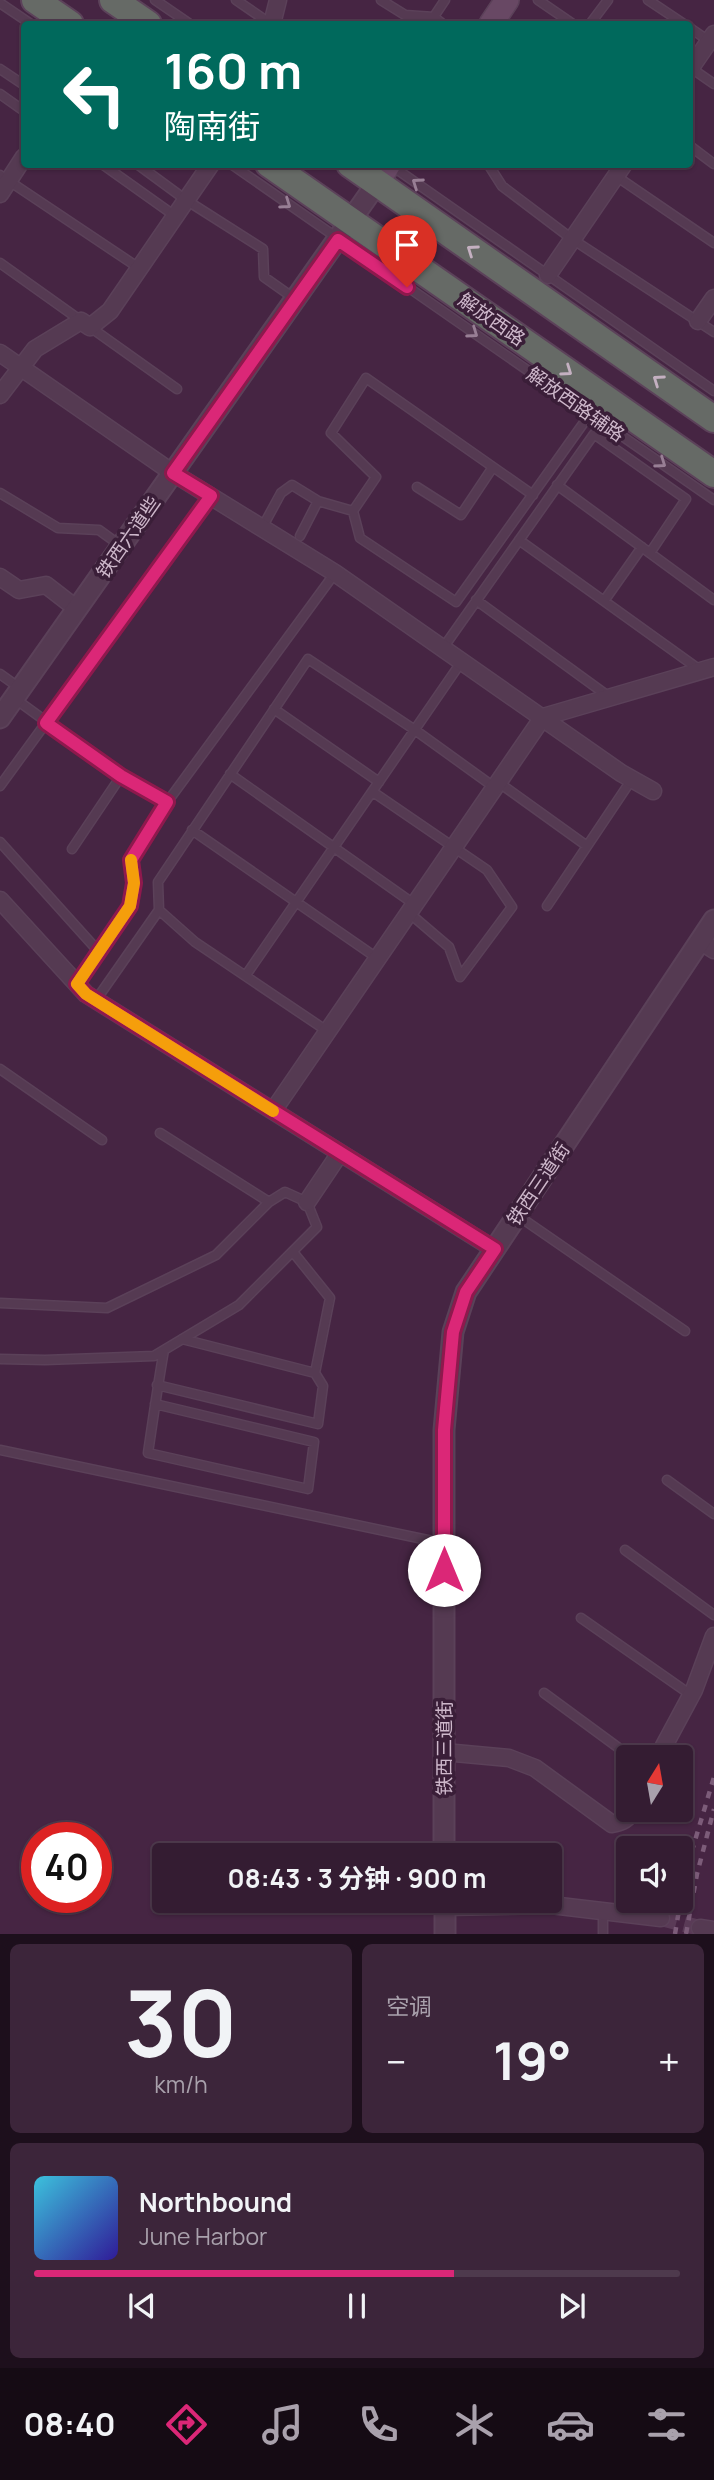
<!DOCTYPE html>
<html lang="zh">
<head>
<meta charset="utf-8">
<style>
	body { margin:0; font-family:Manrope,"Noto Sans SC",sans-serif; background:#3c253a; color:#f1f3f6; height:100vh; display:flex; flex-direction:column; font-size:26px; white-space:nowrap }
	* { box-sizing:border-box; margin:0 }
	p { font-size:23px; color:#a9a1ac }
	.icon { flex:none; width:38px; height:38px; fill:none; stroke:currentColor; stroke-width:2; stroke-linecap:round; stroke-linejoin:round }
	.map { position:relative; height:1934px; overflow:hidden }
	.details { display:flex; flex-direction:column; gap:10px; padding:10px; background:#1d0f1c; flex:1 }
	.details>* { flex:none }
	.hud { position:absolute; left:21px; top:21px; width:672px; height:147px; border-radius:7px; box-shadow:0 2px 5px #0004,0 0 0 2px #4e3a4d; background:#00695c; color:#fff; overflow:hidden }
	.needle { width:46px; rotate:11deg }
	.tools { position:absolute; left:616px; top:1745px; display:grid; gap:14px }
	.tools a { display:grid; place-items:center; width:77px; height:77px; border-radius:7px; background:#341c32; box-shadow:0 2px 5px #0004,0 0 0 2px #4e3a4d; font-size:35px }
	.speed { position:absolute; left:21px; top:1822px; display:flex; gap:14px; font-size:35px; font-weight:700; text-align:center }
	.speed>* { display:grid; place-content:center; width:91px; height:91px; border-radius:50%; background:#341c32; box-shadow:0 2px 5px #0004,0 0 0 2px #4e3a4d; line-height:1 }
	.speed .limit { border:10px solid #d22; background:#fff; color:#111 }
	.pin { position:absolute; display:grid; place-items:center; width:60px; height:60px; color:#fff; margin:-72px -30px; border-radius:50% 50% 50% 0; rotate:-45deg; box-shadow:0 0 7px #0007 }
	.pin .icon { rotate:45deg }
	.me { position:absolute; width:77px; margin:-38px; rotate:0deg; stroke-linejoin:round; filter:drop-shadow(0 0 5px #0008) }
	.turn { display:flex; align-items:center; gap:24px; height:147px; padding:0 28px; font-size:32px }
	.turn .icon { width:91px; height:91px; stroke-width:2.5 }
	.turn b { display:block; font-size:49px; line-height:60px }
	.big { font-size:52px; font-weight:700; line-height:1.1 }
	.details .card { flex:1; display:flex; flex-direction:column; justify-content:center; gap:10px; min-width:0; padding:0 24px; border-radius:10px; background:#3c253a }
	.details .dial { align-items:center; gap:0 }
	.dial b { font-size:91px; line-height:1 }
	.song { display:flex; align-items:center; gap:21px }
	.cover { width:84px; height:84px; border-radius:10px; background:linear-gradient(135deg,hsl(190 70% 55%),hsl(250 70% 35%)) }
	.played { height:7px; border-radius:4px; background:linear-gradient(90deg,#db2777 65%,#4e3a4d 65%) }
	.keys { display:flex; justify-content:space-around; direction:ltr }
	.heat { display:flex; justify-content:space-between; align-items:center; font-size:38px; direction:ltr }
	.details .tiles { flex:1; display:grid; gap:10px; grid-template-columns:1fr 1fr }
	.card:last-child { grid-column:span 2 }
	.trip { position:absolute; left:152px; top:1843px; width:410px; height:70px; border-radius:7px; background:#341c32; box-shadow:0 2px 5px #0004,0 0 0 2px #4e3a4d; font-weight:700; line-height:70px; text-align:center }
	.dock { display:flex; height:112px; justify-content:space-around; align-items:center; background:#150b14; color:#a9a1ac }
	.dock .icon { width:49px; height:49px }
	.dock .current { color:#db2777 }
	.dock b { font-size:32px; color:#f1f3f6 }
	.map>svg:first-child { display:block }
</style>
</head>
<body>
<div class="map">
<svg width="714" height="1934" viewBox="0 0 714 1934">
	<rect width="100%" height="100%" fill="#462543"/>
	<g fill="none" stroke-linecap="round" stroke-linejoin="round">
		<path stroke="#5a3b57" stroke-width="16" stroke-dasharray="16 8" stroke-linecap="butt" d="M 661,1918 L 700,1928"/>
		<g stroke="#5b4159" stroke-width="11">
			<path id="service" d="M 155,0 L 190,24
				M 236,0 L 271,24
				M 381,0 L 405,15 L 434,17 L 443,24
				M 538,0 L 573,24
				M 648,0 L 684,24
				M 0,3 L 31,24
				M 429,24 L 445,0
				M 590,24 L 608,0
				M 690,28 L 709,41
				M 691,68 L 714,84
				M 0,69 L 24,85
				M 0,94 L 24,111
				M 690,146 L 714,164
				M 102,164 L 175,216
				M 137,164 L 186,200 L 263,249 L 264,277 L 295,299
				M 231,164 L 714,500
				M 488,164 L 502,186 L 572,239 L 714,332
				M 392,166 L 714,391
				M 0,175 L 139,268
				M 616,176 L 714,243
				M 0,263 L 80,320
				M 90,327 L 177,389
				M 557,485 L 714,600
				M 417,487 L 461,515 L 493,467
				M 0,493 L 58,528 L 99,530 L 121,546
				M 533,495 L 366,378 L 331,433 L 376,477 L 353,511 L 360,538 L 456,602 L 590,414
				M 262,528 L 281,493 L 292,485 L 318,501 L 353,511
				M 300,536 L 318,501
				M 519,540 L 700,670
				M 476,600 L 608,696
				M 604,601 L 642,547
				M 443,648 L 594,434 L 686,499 L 650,553
				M 0,674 L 21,689
				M 14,698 L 121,776
				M 274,709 L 379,782
				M 230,774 L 414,904
				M 498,782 L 587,846
				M 0,786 L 211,496
				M 373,792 L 487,870 L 512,907 L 460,977
				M 192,830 L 377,958
				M 0,842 L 99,952
				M 72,849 L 121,776 L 167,802
				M 547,906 L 632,779
				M 159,910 L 195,942 L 327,1031
				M 408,912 L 449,947 L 460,977
				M 246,975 L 462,661
				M 77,984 L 130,906 L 134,882 L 131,860 L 160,812 L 335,573
				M 96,1000 L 159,910 L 158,882 L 308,659 L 415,730 L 494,787
				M 0,1069 L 102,1140
				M 160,1133 L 269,1202
				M 517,1215 L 685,1331
				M 0,1303 L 107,1308 L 216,1255 L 269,1202 L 285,1192 L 307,1202 L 317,1227 L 239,1305 L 154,1356 L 45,1360 L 0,1359
				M 182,1339 L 315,1373
				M 157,1385 L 318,1424 L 323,1386 L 315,1373 L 330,1298 L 293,1252
				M 155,1404 L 314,1442 L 308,1489 L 148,1453 C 153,1419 158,1384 164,1350
				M 0,1450 L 442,1543
				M 667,1480 L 714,1514
				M 625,1550 L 714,1615
				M 581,1618 L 691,1695
				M 544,1693 L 631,1757
				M 603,1934 L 603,1911"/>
		</g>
		<g stroke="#5b4159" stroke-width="19">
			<path id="minor" d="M 272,24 L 278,0
				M 690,69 L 714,34
				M 0,194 L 24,157
				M 548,275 L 624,164
				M 698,321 L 714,298
				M 0,353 L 173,473 L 335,573 L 621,773 L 653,791
				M 0,395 L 35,349 L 81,321 L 90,327 L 110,311 L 211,164
				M 0,577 L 19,590 L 46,585 L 77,609
				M 0,900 L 86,994 L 494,1249
				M 700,941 L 714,950
				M 273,1111 L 543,717 L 714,667
				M 307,1202 L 340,1153
				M 444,1752 L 509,1758 L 535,1768 L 612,1824 C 622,1822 628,1820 632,1810
				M 658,1757 L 694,1690 L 714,1636
				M 445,1907 L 551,1905 L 661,1918
				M 700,1928 L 714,1930"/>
		</g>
		<g stroke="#5b4159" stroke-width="23">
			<path id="tertiary" d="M 0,718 L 377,183
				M 444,1855 L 444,1430 L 453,1332 L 466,1292 L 714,920
				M 445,1900 L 445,1934"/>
		</g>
		<g stroke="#5b4159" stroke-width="26">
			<path id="secondary" d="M 491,24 L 507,0
				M 377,183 L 389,164"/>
		</g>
		<g stroke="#5c425a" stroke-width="30">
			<path id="trunk" d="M 35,0 L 70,24
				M 113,0 L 148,24
				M 269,164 L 714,474
				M 350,164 L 714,419"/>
		</g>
		<use href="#service" stroke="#553a52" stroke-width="8"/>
		<use href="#minor" stroke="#553a52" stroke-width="16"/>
		<use href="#tertiary" stroke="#553a52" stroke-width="19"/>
		<use href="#secondary" stroke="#684864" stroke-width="23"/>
		<use href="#trunk" stroke="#666a66" stroke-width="26"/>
		<path stroke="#7c5c79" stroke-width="4.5" stroke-dasharray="7 7" stroke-linecap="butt" d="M 675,1934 L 685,1874 L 714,1777
			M 686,1934 L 697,1874 L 714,1809"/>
	</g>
	<defs><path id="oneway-chevron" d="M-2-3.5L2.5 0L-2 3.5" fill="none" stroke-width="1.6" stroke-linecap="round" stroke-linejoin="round" transform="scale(1.75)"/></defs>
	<g stroke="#987f95">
		<use href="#oneway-chevron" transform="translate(417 183) rotate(-145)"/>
		<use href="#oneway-chevron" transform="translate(286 204) rotate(35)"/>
		<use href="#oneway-chevron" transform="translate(473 333) rotate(35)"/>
		<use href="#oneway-chevron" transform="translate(661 463) rotate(35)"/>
	</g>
	<g stroke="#c4b0c1">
		<use href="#oneway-chevron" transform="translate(472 250) rotate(-145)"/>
		<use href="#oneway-chevron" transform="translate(567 371) rotate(35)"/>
		<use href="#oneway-chevron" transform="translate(658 380) rotate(-145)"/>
	</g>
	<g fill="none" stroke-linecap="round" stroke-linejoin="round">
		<g stroke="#8e194d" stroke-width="18">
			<path id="route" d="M 407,287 L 338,240 L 173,473 L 211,496 L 46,723 L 121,776 L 167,802 L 131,860 L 134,883 L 130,906 L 77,984 L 86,994 L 495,1249 L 466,1292 L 453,1332 L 444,1430 L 444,1570"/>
		</g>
		<use href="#route" stroke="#db2777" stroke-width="12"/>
		<path stroke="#f59e0b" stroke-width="12" d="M 131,860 L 134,883 L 130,906 L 77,984 L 86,994 L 273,1111"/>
	</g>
	<g text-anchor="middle" stroke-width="7" stroke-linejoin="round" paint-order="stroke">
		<g font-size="19" fill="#ceb8cb" stroke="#3a1e38">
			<text transform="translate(492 319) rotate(35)" y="7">解放西路</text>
			<text transform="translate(576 404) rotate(35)" y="7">解放西路辅路</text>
			<text transform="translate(128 537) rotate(-55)" y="7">铁西六道些</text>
			<text transform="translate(538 1184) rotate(-56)" y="7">铁西三道街</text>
			<text transform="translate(444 1748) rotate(-90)" y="7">铁西三道街</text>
		</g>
	</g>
</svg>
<div class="tools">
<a><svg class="needle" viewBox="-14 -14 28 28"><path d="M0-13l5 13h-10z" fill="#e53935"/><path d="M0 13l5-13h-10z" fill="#a9a1ac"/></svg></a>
<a><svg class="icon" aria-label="sound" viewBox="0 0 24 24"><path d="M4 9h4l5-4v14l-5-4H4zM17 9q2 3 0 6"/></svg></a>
</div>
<div class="speed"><div class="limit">40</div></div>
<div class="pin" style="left:407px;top:287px;background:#d93025"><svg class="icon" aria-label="arrive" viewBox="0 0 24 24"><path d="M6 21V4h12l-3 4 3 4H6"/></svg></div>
<svg class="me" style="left:444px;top:1570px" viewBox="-20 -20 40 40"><circle r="19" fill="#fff"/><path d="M0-13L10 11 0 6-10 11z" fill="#db2777"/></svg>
<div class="trip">08:43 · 3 分钟 · 900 m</div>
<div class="hud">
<div class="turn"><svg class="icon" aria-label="left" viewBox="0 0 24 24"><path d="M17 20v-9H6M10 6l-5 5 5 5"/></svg><div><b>160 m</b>陶南街</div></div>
</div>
</div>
<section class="details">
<div class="tiles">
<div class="card dial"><b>30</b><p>km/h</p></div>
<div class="card"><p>空调</p>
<div class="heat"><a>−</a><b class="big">19°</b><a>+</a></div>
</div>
<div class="card">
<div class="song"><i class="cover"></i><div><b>Northbound</b><p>June Harbor</p></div></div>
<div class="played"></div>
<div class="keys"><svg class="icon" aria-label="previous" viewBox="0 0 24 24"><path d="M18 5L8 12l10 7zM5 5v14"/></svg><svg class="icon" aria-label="pause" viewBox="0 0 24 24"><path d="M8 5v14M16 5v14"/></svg><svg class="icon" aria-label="next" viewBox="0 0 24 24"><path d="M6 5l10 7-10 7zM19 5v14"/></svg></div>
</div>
</div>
</section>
<nav class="dock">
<b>08:40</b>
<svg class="icon current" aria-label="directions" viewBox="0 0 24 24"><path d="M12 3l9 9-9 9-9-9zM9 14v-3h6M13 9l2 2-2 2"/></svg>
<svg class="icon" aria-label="music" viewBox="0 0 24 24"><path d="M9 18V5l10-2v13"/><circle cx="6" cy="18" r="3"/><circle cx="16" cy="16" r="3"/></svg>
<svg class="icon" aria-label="phone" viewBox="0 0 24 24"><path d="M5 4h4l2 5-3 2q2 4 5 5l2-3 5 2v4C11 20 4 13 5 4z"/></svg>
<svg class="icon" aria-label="climate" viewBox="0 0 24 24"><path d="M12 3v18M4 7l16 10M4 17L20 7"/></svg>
<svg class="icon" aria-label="car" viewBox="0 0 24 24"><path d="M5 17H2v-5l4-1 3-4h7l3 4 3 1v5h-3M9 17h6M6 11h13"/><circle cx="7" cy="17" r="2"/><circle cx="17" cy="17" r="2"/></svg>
<svg class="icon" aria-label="filters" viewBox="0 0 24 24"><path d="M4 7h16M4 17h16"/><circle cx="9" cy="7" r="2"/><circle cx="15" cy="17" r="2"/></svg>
</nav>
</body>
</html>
